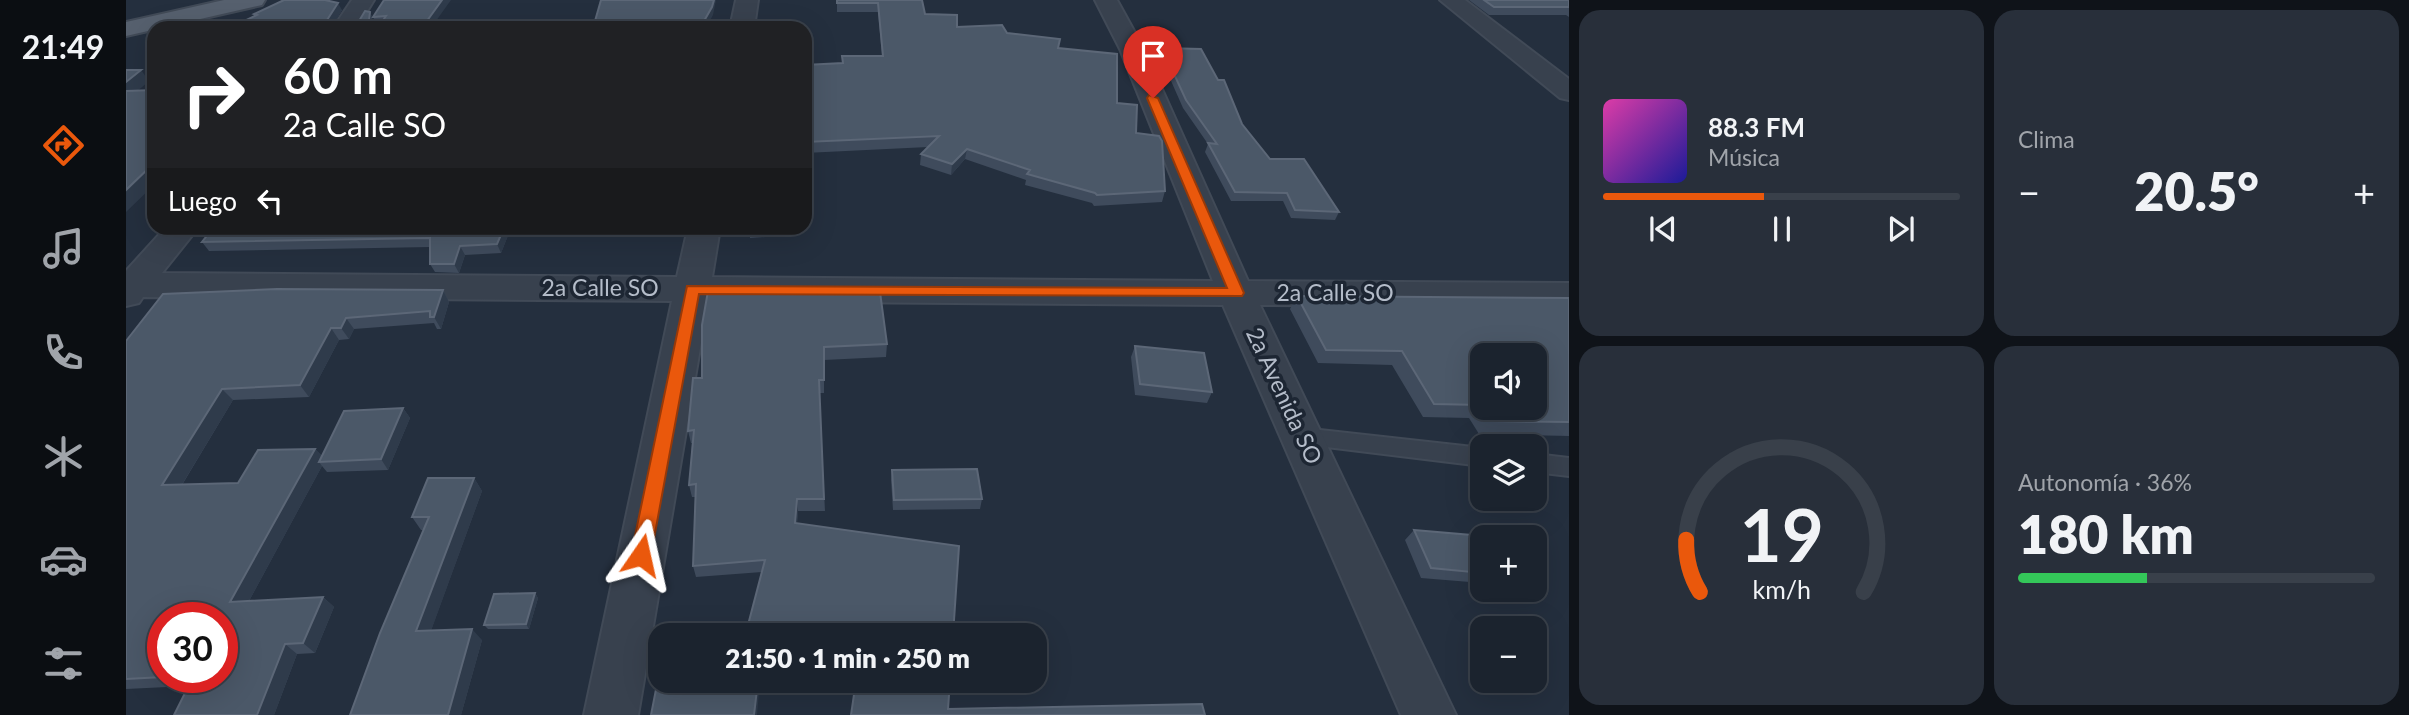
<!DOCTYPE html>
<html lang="es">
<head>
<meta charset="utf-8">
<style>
	body { margin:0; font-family:Lato,sans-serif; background:#282f3a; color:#f1f3f6; height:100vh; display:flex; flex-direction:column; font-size:26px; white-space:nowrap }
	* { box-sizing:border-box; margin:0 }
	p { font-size:23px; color:#a0a4aa }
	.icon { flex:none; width:38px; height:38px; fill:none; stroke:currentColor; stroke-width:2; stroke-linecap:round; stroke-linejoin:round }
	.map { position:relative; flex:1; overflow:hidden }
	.panel { display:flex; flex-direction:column; gap:10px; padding:10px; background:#0f1319; width:840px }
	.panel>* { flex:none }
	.hud { position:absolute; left:21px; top:21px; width:665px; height:214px; border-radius:21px; box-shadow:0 7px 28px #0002,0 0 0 2px #39404a; background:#202124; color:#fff; overflow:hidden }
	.controls { position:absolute; left:1344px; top:343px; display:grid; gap:14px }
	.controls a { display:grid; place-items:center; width:77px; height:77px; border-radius:14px; background:#1b232e; box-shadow:0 7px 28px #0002,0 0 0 2px #39404a; font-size:35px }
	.speed { position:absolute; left:21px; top:602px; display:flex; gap:14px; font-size:35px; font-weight:700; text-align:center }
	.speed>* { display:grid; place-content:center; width:91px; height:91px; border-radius:50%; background:#1b232e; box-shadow:0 7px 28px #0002,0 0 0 2px #39404a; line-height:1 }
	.speed .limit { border:10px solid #d22; background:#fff; color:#111 }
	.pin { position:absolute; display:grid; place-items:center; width:60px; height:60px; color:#fff; margin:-72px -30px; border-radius:50% 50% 50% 0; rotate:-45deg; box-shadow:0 0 7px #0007 }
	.pin .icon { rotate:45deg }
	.me { position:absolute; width:77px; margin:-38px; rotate:11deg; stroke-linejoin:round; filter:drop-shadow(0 0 5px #0008) }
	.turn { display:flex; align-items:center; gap:24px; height:147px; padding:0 21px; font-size:32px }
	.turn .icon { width:91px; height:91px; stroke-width:2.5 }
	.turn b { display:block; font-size:49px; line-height:60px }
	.then { display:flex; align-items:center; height:66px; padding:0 21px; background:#0003; gap:14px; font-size:26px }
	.big { font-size:52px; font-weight:800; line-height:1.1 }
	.panel .card { flex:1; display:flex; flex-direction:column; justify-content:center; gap:10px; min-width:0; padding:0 24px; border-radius:21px; background:#282f3a }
	.panel .dial { align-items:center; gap:0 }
	.dial svg { height:182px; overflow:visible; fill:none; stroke:#39404a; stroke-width:7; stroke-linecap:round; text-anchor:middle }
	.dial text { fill:#f1f3f6; stroke:none }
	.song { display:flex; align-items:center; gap:21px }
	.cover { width:84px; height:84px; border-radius:10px; background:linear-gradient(135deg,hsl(320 70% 55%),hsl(240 70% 35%)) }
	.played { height:7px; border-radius:4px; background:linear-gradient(90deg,#ea580c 45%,#39404a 45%) }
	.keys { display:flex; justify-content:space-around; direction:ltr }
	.heat { display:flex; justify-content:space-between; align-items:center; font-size:38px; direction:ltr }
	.charge { height:10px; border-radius:5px; background:linear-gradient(90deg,#34c759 36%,#39404a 0) }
	.panel .tiles { flex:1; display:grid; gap:10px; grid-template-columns:repeat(2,1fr) }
	.trip { position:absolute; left:522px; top:623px; width:399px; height:70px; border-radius:21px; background:#1b232e; box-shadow:0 7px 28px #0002,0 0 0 2px #39404a; font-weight:800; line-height:70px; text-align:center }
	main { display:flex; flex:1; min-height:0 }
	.tab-bar { display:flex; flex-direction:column; width:126px; justify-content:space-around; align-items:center; background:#0b0e12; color:#a0a4aa }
	.tab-bar .icon { width:49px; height:49px }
	.tab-bar .on { color:#ea580c }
	.tab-bar b { font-size:32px; color:#f1f3f6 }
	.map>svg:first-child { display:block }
</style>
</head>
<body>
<main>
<nav class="tab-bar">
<b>21:49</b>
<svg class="icon on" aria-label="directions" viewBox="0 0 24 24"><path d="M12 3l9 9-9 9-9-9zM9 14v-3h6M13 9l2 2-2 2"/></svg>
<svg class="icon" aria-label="music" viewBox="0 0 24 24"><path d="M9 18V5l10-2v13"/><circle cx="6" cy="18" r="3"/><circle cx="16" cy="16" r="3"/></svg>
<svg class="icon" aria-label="phone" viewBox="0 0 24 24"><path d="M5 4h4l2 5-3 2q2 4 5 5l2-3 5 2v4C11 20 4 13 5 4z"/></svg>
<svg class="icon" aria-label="climate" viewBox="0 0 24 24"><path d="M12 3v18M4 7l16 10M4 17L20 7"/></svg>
<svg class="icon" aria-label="car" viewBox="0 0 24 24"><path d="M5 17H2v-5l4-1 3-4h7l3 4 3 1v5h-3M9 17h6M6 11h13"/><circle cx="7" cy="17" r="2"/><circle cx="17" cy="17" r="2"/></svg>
<svg class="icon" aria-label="filters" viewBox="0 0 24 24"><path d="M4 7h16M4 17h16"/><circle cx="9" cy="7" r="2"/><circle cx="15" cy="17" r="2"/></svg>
</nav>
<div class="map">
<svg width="1443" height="715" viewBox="0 0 1443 715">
	<rect width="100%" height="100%" fill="#242f3e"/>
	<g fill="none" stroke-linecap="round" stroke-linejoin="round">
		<g stroke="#414a57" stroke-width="4">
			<path id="lane" d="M 1176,428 L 1356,448 L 1356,466 L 1176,444 L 1169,442 L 1165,436 L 1169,430 Z
				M 1409,454 L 1443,458 L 1443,476 L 1409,472 Z"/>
		</g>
		<g stroke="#414a57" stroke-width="4">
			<path id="street" d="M 226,0 L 248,0 L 231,28 L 207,28 Z
				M 610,0 L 632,0 L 628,28 L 604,28 Z
				M 969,0 L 991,0 L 1018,49 L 1122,281 L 1443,283 L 1443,307 L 1134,305 L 1330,715 L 1275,715 L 1097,305 L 582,301 L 512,715 L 458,715 L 546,301 L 17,297 L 13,303 L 0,306 L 0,271 L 39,228 L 72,228 L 36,273 L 551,277 L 562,228 L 594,228 L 586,277 L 1087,281 L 994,49 Z
				M 1314,0 L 1339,0 L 1443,79 L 1443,100 L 1434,98 Z"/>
		</g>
		<g stroke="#414a57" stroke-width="4">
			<path id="primary" d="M 98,0 L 139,0 L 136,5 L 0,36 L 0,22 Z"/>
		</g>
		<use href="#lane" fill="#38414e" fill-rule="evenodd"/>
		<use href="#street" fill="#38414e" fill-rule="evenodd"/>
		<use href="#primary" fill="#56606e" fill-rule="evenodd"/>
	</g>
	<path fill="#3f4b5c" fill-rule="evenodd" d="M 258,0 L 305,28 L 253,28 L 253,26 L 254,25 L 251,25 L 247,17 Z
		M 711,0 L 796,0 L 799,14 L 831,27 L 881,33 L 932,48 L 991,103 L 1010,133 L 1039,191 L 1036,202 L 968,206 L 966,203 L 899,185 L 900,180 L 839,159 L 825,175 L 794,165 L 795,154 L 802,147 L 679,153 L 679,65 L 717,63 L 756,56 L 752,12 L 711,12 Z
		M 1343,0 L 1443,0 L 1443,17 L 1440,15 L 1363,15 Z
		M 216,10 L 205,28 L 111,28 L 110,25 L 129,16 L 128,14 Z
		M 244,12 L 246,17 L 246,25 L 235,26 L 233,21 Z
		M 1036,48 L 1116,124 L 1144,159 L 1213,212 L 1209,220 L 1165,218 L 1157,201 L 1105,201 L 1079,152 L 1082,144 L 1057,108 L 1034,56 Z
		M 385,228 L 375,253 L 339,255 L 333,273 L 309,272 L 304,264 L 304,247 L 83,251 L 76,242 Z
		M 623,228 L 671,228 L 671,235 L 624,238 Z
		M 151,289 L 317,290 L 323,302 L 315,329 L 311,329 L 308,323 L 228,329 L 223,339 L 213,340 L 183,397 L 107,400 L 56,485 L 112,483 L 132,450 L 189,449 L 196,456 L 218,411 L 277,408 L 284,418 L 262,470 L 201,472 L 196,466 L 123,601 L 197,597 L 208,607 L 189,653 L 171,654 L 148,715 L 48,715 L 62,686 L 0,689 L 0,341 L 37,294 ZM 37,618 L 96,618 L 96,677 L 37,677 Z
		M 1171,296 L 1443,298 L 1443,436 L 1353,434 L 1343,418 L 1297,417 L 1266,365 L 1192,363 L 1164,309 Z
		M 576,325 L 761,344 L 760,357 L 698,360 L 698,393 L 693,393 L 699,511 L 672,511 L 671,523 L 827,635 L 624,635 L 622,625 L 636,572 L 570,577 L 567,566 L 569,497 L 566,497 L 563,485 L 566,443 L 565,443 L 562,431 L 576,378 Z
		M 1009,346 L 1086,392 L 1081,403 L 1009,395 L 1005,357 Z
		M 766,470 L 856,499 L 854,509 L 767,510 L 765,480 Z
		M 348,478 L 356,491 L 305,630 L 356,640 L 335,715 L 224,715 L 297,530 L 295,530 L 286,517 Z
		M 1288,530 L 1356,537 L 1356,583 L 1295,578 L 1279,540 Z
		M 409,593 L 412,598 L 403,629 L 362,629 L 358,625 Z"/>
	<path fill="#2f3b4b" d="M 316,0 L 325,0 L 305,28 L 299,28 L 298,25 Z
		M 588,0 L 590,0 L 587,15 L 580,28 L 574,28 Z
		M 212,3 L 216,10 L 205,28 L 201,20 Z
		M 244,12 L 246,17 L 246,25 L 243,20 Z
		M 179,21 L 182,28 L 173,28 Z
		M 15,70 L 23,81 L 0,101 L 0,82 Z
		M 841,149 L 839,159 L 825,175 L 826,164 Z
		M 28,163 L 28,185 L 0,212 L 0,190 Z
		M 378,228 L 385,228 L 375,253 L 371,244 Z
		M 334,246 L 339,255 L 333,273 L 328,264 Z
		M 317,290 L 323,302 L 315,329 L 308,317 Z
		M 220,318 L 228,329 L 223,339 L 215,328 Z
		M 205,328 L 213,340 L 183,397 L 174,385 Z
		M 96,389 L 107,400 L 49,496 L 36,485 Z
		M 277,408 L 284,418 L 262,470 L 255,459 Z
		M 189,449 L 199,460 L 193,462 L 196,466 L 117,612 L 104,602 Z
		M 348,478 L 356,491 L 301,642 L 290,631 Z
		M 671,499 L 672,511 L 670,535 L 669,523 Z
		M 409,593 L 412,598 L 403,629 L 400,624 Z
		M 197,597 L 208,607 L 189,653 L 177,643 Z
		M 346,629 L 356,640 L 335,715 L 322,715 Z
		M 159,644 L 171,654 L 148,715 L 131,715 Z
		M 632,681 L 634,681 L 631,715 L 628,715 Z"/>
	<path fill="#4b5868" stroke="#5c6777" stroke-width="2" d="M 158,0 L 199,0 L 212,3 L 201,20 L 179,21 L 173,28 L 122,28 L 110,25 L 131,15 L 128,14 Z
		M 258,0 L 316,0 L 298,25 L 253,26 L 260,16 L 247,17 Z
		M 475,0 L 588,0 L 586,7 L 574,28 L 467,28 Z
		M 711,0 L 796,0 L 799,14 L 831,15 L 831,27 L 876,25 L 881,33 L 934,39 L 932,48 L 991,54 L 991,103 L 1011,105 L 1010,133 L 1033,136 L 1036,141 L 1039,191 L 971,195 L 969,193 L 901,174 L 904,170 L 841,149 L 826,164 L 795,154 L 813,136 L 679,142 L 679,65 L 717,63 L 716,56 L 757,56 L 752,3 L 711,3 Z
		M 1358,0 L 1443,0 L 1443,7 L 1368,7 Z
		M 239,11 L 244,12 L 243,20 L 233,21 Z
		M 1036,48 L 1075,49 L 1092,80 L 1098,80 L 1116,124 L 1144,159 L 1178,159 L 1213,212 L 1169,210 L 1161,193 L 1109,192 L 1082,143 L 1091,144 L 1060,100 Z
		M 0,70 L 15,70 L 0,82 Z
		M 28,90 L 28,163 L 0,190 L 0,91 Z
		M 87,228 L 378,228 L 371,244 L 334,246 L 328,264 L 304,264 L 304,238 L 76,242 Z
		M 151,289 L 317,290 L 308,317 L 304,317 L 304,311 L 220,318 L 215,328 L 205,328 L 174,385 L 96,389 L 36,485 L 112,483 L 132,450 L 189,449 L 104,602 L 197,597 L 177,643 L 159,644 L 131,715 L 48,715 L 67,677 L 96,677 L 96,618 L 37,618 L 37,677 L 0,679 L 0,341 L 37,294 Z
		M 582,291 L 754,292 L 761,344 L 698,347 L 698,380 L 693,380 L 698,499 L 671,499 L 669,523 L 833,546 L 827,635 L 686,635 L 622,625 L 639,560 L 567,566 L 570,484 L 563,485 L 568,430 L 562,431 L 567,378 L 576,378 L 576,325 Z
		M 1171,296 L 1443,298 L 1443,422 L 1366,421 L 1356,408 L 1409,408 L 1409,355 L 1356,355 L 1356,407 L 1355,405 L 1308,404 L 1276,351 L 1200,350 Z
		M 1009,346 L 1078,353 L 1086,392 L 1014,384 Z
		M 277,408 L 255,459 L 193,462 L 218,411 Z
		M 851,469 L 856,499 L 768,500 L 766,470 Z
		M 302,478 L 348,478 L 290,631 L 346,629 L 322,715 L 224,715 L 254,633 L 303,517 L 286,517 Z
		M 1288,530 L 1357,536 L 1356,573 L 1305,568 Z
		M 409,593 L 400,624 L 358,625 L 368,594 Z
		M 534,669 L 534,681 L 632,681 L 628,715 L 525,715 Z
		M 730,681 L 824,681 L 822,709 L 1076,704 L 1079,715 L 725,715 Z"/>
	<path fill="#ea580c" stroke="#983908" stroke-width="2" d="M 1023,95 L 1032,98 L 1118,293 L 1116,296 L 573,294 L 525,555 L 522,562 L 515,564 L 508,562 L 505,555 L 561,286 L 1101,288 L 1021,98 Z"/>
	<g text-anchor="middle" stroke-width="7" stroke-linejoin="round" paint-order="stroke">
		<g font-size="23" fill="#b4bcc9" stroke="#1d2633">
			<text x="474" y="296">2a Calle SO</text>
			<text x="1209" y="301">2a Calle SO</text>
			<text transform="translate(1158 396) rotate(65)" y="8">2a Avenida SO</text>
		</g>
	</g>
</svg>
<div class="controls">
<a><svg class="icon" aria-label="sound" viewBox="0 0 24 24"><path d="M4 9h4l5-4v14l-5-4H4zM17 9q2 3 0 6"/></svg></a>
<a><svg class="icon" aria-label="layers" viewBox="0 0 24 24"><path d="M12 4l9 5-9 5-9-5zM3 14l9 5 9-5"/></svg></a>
<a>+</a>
<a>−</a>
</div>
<div class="speed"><div class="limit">30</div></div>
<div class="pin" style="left:1027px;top:98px;background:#d93025"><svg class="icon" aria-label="arrive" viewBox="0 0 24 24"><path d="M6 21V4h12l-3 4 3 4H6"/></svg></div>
<svg class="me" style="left:515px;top:555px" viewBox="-20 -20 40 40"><path d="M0-17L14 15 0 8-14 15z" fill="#ea580c" stroke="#fff" stroke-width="4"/></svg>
<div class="trip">21:50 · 1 min · 250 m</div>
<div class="hud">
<div class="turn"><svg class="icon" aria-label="right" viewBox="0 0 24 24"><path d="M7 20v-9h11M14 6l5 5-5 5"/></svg><div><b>60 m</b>2a Calle SO</div></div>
<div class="then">Luego<svg class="icon" aria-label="left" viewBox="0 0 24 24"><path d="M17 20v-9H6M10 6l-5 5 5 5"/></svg></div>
</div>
</div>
<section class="panel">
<div class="tiles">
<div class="card">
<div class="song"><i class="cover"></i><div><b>88.3 FM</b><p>Música</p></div></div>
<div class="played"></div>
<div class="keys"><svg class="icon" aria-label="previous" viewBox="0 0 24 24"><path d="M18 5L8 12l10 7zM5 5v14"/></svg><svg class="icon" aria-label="pause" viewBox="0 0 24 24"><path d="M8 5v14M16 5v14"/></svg><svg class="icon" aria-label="next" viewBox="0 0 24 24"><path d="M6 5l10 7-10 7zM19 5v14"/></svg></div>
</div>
<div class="card"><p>Clima</p>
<div class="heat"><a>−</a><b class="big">20.5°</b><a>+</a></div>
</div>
<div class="card dial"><svg viewBox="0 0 100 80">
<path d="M14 69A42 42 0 1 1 86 69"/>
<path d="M14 69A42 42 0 0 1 8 46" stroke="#ea580c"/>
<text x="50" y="56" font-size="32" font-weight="700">19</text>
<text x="50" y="72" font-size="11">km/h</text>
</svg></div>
<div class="card"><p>Autonomía · 36%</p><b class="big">180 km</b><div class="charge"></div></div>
</div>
</section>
</main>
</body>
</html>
